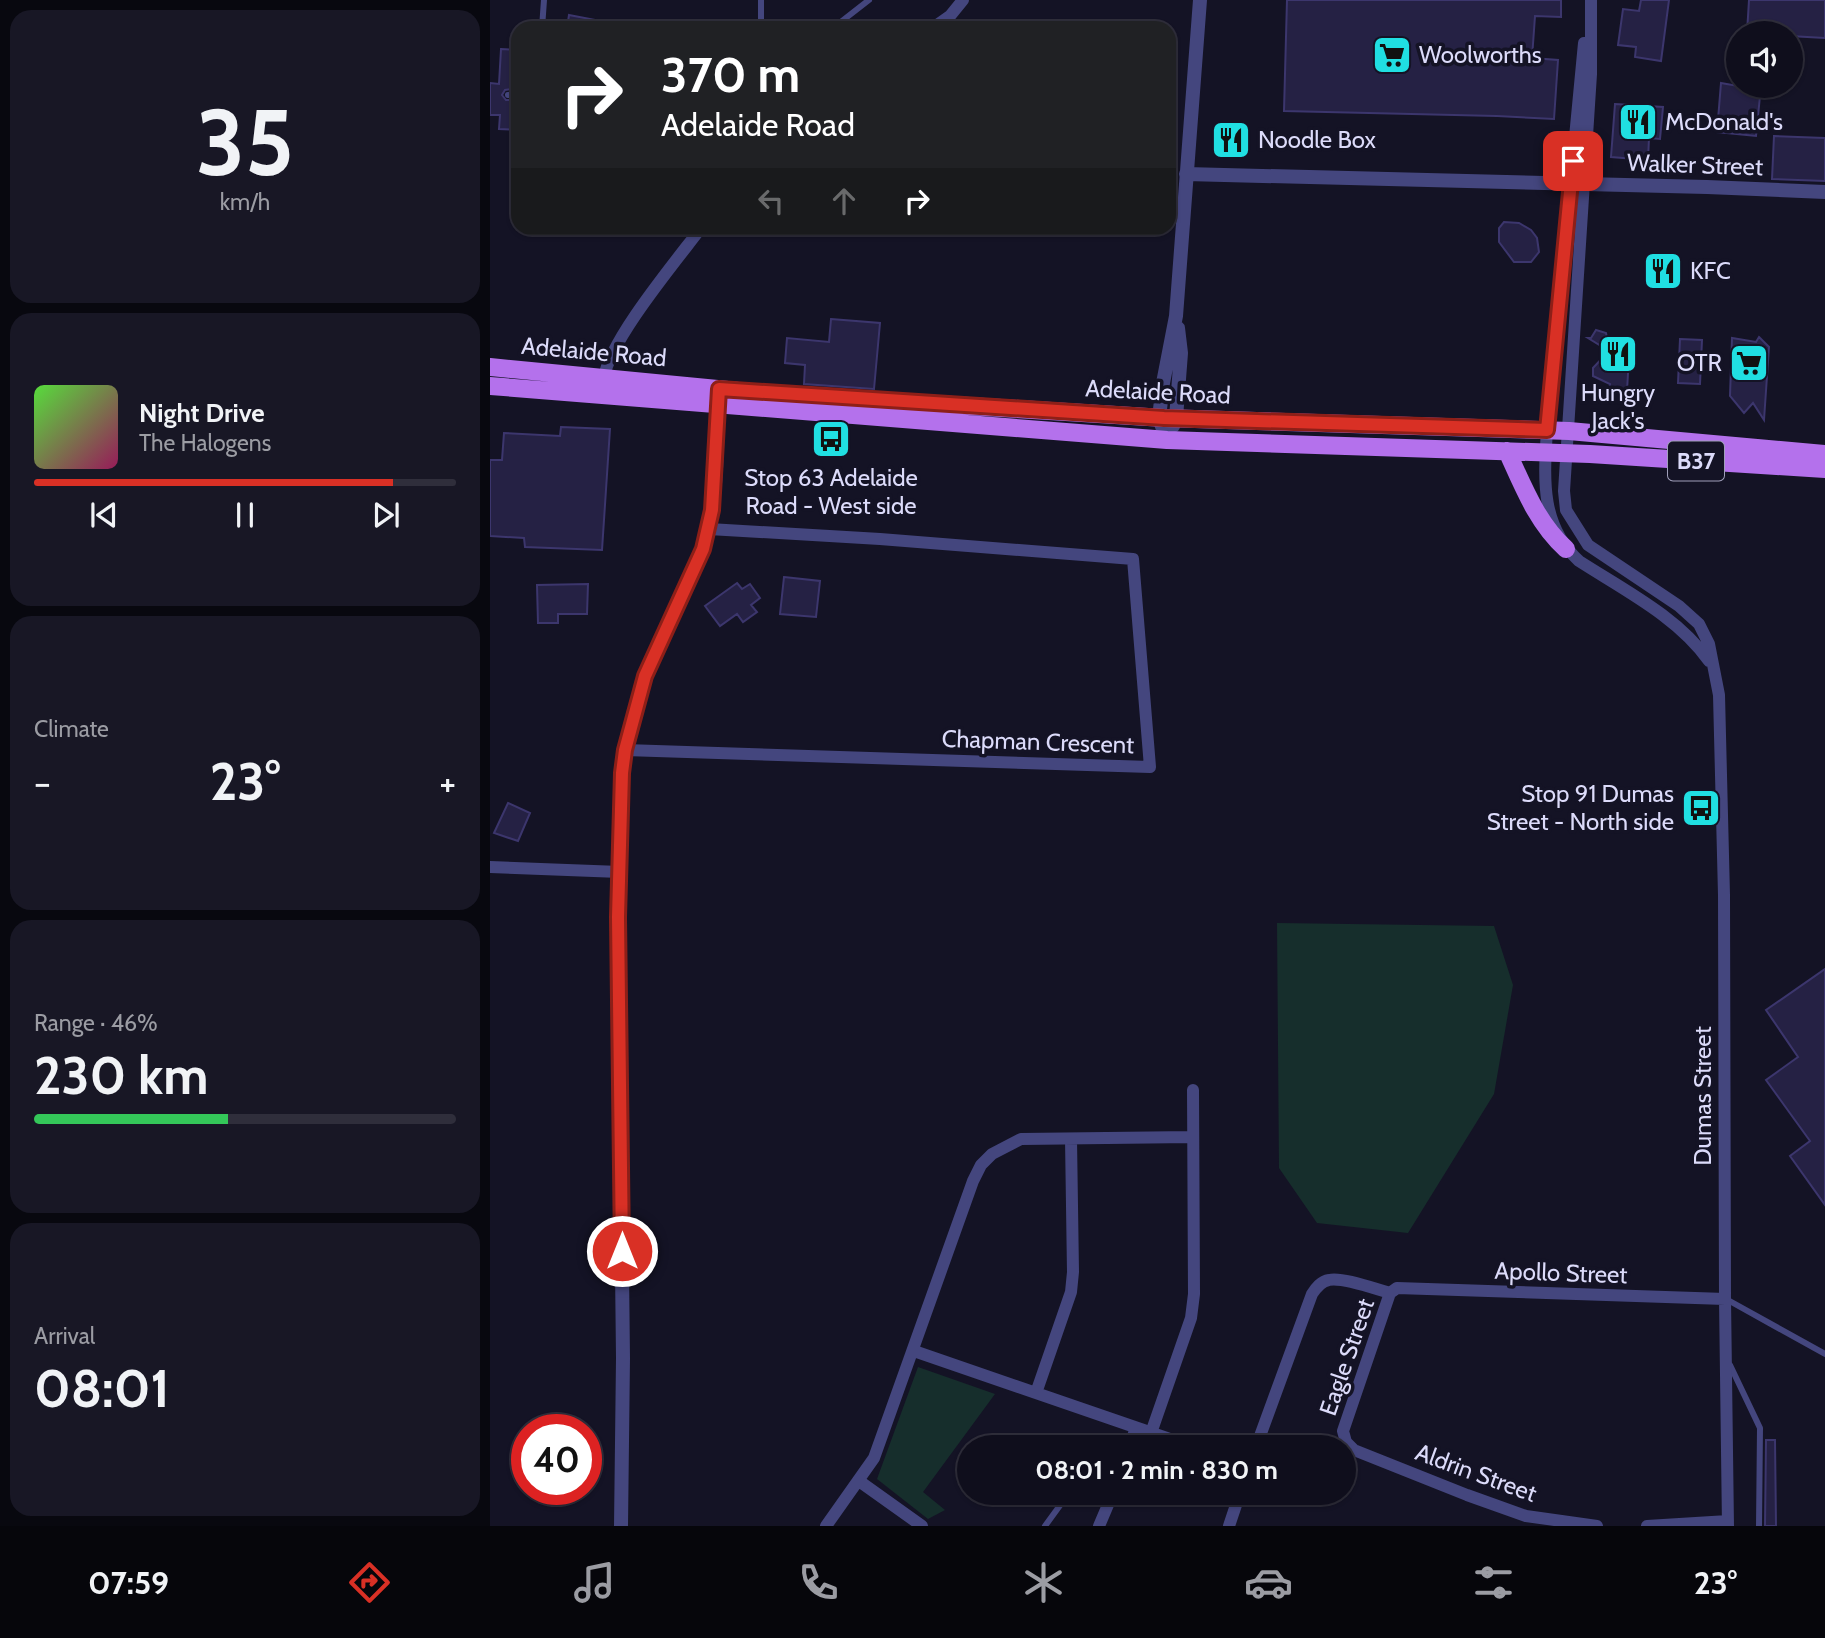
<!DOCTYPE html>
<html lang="en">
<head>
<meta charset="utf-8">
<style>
	body { margin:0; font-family:Cabin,sans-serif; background:#181725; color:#f1f3f6; height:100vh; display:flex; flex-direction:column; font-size:26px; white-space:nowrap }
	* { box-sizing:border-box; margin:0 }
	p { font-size:23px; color:#9b9ca3 }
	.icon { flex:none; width:38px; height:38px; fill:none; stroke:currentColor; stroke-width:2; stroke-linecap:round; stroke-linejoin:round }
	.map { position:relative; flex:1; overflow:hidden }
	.sheet { display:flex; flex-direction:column; gap:10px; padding:10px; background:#08080f; width:490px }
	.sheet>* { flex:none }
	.hud { position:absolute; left:21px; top:21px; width:665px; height:214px; border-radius:21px; box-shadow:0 2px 5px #0004,0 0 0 2px #2f2e3b; background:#202124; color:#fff; overflow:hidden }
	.tools { position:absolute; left:1236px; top:21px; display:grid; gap:14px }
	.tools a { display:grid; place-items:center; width:77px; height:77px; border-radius:50%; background:#0f0e1c; box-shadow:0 2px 5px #0004,0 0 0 2px #2f2e3b; font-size:35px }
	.speed { position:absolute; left:21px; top:1414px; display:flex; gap:14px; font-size:35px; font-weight:700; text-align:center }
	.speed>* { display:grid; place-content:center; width:91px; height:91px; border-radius:50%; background:#0f0e1c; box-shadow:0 2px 5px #0004,0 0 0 2px #2f2e3b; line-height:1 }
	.speed .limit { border:10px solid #d22; background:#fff; color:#111 }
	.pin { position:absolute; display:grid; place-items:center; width:60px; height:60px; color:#fff; margin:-30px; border-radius:14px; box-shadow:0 4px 10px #0006 }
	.me { position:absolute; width:77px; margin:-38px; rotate:0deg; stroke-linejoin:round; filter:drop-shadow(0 0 5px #0008) }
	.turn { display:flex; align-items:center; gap:24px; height:147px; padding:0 35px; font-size:32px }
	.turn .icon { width:91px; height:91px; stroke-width:2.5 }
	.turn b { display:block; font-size:49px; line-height:60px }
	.lanes { display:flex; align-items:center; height:66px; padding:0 35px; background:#0003; justify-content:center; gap:35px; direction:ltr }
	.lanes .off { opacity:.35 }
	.big { font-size:52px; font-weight:800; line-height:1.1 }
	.sheet .card { flex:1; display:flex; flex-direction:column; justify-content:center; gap:10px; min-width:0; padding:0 24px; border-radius:21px; background:#181725 }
	.sheet .dial { align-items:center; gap:0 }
	.dial b { font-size:91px; line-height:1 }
	.song { display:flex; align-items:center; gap:21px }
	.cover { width:84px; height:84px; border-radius:10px; background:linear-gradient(135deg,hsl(110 70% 55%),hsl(330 70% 35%)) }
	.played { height:7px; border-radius:4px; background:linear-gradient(90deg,#d93025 85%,#2f2e3b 85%) }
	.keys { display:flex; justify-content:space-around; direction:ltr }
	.heat { display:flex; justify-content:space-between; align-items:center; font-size:38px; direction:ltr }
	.charge { height:10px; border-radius:5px; background:linear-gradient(90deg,#34c759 46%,#2f2e3b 0) }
	.trip { position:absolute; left:467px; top:1435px; width:399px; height:70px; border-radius:35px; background:#0f0e1c; box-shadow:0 2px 5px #0004,0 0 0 2px #2f2e3b; font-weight:800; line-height:70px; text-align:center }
	.dock { display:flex; height:112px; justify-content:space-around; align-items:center; background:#06060b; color:#9b9ca3 }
	.dock .icon { width:49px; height:49px }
	.dock .current { color:#d93025 }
	.dock b { font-size:32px; color:#f1f3f6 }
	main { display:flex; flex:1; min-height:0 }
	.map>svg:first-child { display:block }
</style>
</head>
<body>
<main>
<section class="sheet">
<div class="card dial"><b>35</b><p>km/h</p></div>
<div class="card">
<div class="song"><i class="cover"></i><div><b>Night Drive</b><p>The Halogens</p></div></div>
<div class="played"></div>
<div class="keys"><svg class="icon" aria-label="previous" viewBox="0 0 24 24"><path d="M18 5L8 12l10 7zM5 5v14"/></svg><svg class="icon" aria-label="pause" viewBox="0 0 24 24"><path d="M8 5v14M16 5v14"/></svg><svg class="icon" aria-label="next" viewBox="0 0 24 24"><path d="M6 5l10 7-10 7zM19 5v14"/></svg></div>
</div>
<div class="card"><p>Climate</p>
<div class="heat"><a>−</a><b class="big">23°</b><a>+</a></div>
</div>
<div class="card"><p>Range · 46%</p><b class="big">230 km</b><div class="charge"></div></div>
<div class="card"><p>Arrival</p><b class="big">08:01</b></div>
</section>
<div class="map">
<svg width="1335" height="1526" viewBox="0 0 1335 1526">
	<rect width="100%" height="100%" fill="#141325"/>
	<path fill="#162e2c" d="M 787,923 L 1004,926 L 1023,985 L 1004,1094 L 918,1233 L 827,1223 L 789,1168 Z
		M 428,1367 L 505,1394 L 433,1492 L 455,1510 L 438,1519 L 387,1479 Z"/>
	<path fill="#252144" stroke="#3c366d" stroke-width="2" d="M 797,0 L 1071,0 L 1071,17 L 1045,16 L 1042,58 L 1068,60 L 1064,119 L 1007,116 L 794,111 Z
		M 1151,0 L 1179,0 L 1171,61 L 1145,57 L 1146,47 L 1128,45 L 1133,9 L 1149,11 Z
		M 1259,0 L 1335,0 L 1335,38 L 1300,36 L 1300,33 L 1257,33 Z
		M 79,15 L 116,22 L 116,28 L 77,28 Z
		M 11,49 L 28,50 L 28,88 L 15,90 L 12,95 L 16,100 L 28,100 L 28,130 L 9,129 L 10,115 L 0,115 L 0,83 L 9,84 Z
		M 1231,83 L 1248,86 L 1271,86 L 1266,136 L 1227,132 Z
		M 1125,104 L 1173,107 L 1170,139 L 1159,138 L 1158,160 L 1121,157 Z
		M 1284,136 L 1335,138 L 1335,181 L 1282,179 Z
		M 1014,222 L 1029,223 L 1041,230 L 1047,238 L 1049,252 L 1041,262 L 1024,262 L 1009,242 L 1009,228 Z
		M 341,319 L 390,323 L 384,389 L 314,384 L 315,365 L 295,363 L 297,338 L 339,342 Z
		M 1106,330 L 1116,333 L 1117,338 L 1140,338 L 1137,391 L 1119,391 L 1120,384 L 1103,376 L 1103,368 L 1119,351 L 1098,338 L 1101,338 Z
		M 1269,337 L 1279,347 L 1274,420 L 1263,403 L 1254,413 L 1240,396 L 1242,338 L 1266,342 Z
		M 1190,339 L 1212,340 L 1210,384 L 1188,383 Z
		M 71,427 L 120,429 L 112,550 L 35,547 L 34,538 L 0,536 L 0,460 L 12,460 L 14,433 L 70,436 Z
		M 294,577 L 330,581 L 326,617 L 290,614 Z
		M 247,583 L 252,589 L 260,584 L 270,598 L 261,605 L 267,612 L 253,622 L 247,614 L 230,626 L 215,606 Z
		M 98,584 L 97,614 L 68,614 L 68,623 L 48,623 L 47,585 Z
		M 18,803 L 40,813 L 28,841 L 4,833 Z
		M 1335,969 L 1335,1205 L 1300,1156 L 1320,1141 L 1276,1080 L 1308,1057 L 1276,1010 Z
		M 1276,1440 L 1285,1440 L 1286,1526 L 1275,1526 Z"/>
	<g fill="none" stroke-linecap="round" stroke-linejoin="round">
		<path stroke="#44467e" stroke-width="6" d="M 271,0 L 271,28
			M 52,28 L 54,0
			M 343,28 L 379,0
			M 18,95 L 28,94
			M 1236,1299 L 1335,1354
			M 1240,1365 L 1270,1428 L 1269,1526
			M 555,1526 L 579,1493"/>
		<path stroke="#44467e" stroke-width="12" d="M 1101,0 L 1101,74 L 1074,491 L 1076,510 L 1098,545 L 1189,606 L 1209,624 L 1219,644 L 1229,695 L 1234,895 L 1235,1299 L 1238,1526
			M 443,28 L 460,16 L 473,0
			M 1094,43 L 1057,430 C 1054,479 1050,525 1089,561 C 1134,590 1188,617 1219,661
			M 114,378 C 119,341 186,261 211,228
			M 135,750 L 660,767 L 643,559 L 390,539 L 219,529
			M 0,867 L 130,872
			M 424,1351 L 703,1447
			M 546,1393 L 581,1292 L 583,1272 L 581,1139
			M 661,1433 L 701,1318 L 704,1294 L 703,1090
			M 639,1447 L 646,1428
			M 766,1447 L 822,1294 C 826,1288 831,1281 839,1280 C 853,1277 885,1289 900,1293
			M 369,1481 L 432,1526
			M 336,1526 L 384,1458 L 483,1181 L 491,1165 L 502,1154 L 531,1139 L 702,1137
			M 609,1526 L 623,1493
			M 739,1526 L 750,1493
			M 1107,1526 L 1036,1516 L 977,1495 L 864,1450 L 856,1442 L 853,1431 L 900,1293 L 907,1288 L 1235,1299
			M 1157,1526 L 1238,1521"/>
		<path stroke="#44467e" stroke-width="14" d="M 696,174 L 1217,187 L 1335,192
			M 683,426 L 686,418 L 691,353 L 688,328
			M 677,440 L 669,418 L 673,383 L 686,316 L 710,0
			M 131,1526 L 133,1358 L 128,917 L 132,773 L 135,750 L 155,676 L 213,549 C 229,500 226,445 229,394"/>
		<path stroke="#b471ec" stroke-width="18" d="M 0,367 L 269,393 L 674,418 L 1079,431 L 1335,454
			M 0,386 L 677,440 L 1100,454 L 1335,469
			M 1017,451 C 1033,486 1047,523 1076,549"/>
	</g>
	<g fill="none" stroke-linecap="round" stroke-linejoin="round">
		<g stroke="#8d1f18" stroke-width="18">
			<path id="route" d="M 132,1251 L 128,917 L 132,773 L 135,750 L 155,676 L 213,549 L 222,510 L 229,389 L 674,418 L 1057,430 L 1083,161"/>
		</g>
		<use href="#route" stroke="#d93025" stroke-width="12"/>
	</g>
	<defs>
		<g id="supermarket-square" transform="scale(2.0125)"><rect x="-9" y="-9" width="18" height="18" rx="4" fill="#20dfe2" stroke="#141325"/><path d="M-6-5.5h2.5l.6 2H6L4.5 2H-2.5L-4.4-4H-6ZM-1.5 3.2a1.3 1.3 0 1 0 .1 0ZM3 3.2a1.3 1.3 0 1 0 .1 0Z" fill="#111"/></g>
		<g id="restaurant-square" transform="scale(2.0125)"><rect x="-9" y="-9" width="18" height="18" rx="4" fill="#20dfe2" stroke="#141325"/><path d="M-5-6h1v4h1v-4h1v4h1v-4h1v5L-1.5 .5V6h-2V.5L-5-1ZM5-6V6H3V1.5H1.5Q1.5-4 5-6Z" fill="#111"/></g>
		<g id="bus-square" transform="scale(2.0125)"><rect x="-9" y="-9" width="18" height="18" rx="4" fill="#20dfe2" stroke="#141325"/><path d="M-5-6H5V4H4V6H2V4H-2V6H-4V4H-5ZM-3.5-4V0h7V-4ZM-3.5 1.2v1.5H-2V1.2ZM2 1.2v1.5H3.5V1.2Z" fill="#111"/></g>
	</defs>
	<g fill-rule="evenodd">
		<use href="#supermarket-square" x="902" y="55"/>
		<use href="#restaurant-square" x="1148" y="122"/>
		<use href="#restaurant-square" x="741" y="140"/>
		<use href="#restaurant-square" x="1173" y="271"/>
		<use href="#restaurant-square" x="1128" y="354"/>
		<use href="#supermarket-square" x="1259" y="363"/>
		<use href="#bus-square" x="341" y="439"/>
		<use href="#bus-square" x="1211" y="808"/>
	</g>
	<g text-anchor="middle" stroke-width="7" stroke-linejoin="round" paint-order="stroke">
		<rect fill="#141325" stroke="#a09fba" stroke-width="2" x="1178" y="441.5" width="56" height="39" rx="5"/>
		<g font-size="23" font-weight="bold" fill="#dcdbfa">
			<text x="1206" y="469">B37</text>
		</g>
		<g font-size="24" fill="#dcdbfa" stroke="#141325" text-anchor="start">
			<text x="929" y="63">Woolworths</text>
			<text x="1175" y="130">McDonald's</text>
			<text x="768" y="148">Noodle Box</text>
			<text x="1200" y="279">KFC</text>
			<text x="1232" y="371" text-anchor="end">OTR</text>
			<text x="1128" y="401" text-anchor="middle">Hungry<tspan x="1128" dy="28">Jack's</tspan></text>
			<text x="341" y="486" text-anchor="middle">Stop 63 Adelaide<tspan x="341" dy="28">Road - West side</tspan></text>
			<text x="1184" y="802" text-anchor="end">Stop 91 Dumas<tspan x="1184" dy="28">Street - North side</tspan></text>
		</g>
		<g font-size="24" fill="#dcdbfa" stroke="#141325">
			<text transform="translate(1205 165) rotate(2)" y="8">Walker Street</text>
			<text transform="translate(104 352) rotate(5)" y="8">Adelaide Road</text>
			<text transform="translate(668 392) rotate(3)" y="8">Adelaide Road</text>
			<text transform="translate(548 742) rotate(2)" y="8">Chapman Crescent</text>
			<text transform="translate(1213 1096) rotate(-90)" y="8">Dumas Street</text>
			<text transform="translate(1071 1273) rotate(2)" y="8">Apollo Street</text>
			<text transform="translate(857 1357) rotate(-71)" y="8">Eagle Street</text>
			<text transform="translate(986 1473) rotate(20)" y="8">Aldrin Street</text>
		</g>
	</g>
</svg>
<div class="tools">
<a><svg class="icon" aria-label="sound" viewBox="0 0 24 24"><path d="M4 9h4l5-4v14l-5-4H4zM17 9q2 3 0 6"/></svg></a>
</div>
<div class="speed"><div class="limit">40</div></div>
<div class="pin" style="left:1083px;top:161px;background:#d93025"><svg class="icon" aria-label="arrive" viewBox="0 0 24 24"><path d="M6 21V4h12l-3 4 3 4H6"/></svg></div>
<svg class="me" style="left:132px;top:1251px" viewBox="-20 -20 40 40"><circle r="17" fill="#d93025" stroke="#fff" stroke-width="3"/><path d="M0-11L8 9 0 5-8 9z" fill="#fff"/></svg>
<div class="trip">08:01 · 2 min · 830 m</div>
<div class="hud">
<div class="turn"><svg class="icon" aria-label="right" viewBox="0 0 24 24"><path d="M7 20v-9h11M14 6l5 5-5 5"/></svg><div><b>370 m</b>Adelaide Road</div></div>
<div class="lanes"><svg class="icon off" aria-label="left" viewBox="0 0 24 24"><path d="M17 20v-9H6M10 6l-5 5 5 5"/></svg><svg class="icon off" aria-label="ahead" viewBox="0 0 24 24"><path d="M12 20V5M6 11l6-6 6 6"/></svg><svg class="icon" aria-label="right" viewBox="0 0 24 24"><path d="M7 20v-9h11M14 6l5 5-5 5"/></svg></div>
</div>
</div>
</main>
<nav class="dock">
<b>07:59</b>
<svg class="icon current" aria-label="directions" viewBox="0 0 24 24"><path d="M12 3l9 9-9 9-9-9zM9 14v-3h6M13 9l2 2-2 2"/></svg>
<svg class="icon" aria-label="music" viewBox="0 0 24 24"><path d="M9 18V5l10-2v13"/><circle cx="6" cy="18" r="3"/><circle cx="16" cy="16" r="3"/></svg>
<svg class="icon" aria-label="phone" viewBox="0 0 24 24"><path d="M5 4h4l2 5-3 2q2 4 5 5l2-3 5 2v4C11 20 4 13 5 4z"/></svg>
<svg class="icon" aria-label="climate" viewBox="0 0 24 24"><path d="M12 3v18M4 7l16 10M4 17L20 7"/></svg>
<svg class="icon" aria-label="car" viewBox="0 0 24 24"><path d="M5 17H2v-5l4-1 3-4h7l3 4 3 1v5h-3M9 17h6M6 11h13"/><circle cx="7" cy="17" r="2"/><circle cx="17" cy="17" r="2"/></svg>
<svg class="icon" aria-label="filters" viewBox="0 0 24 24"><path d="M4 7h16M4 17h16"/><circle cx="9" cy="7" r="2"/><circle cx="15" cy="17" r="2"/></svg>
<b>23°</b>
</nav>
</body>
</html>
